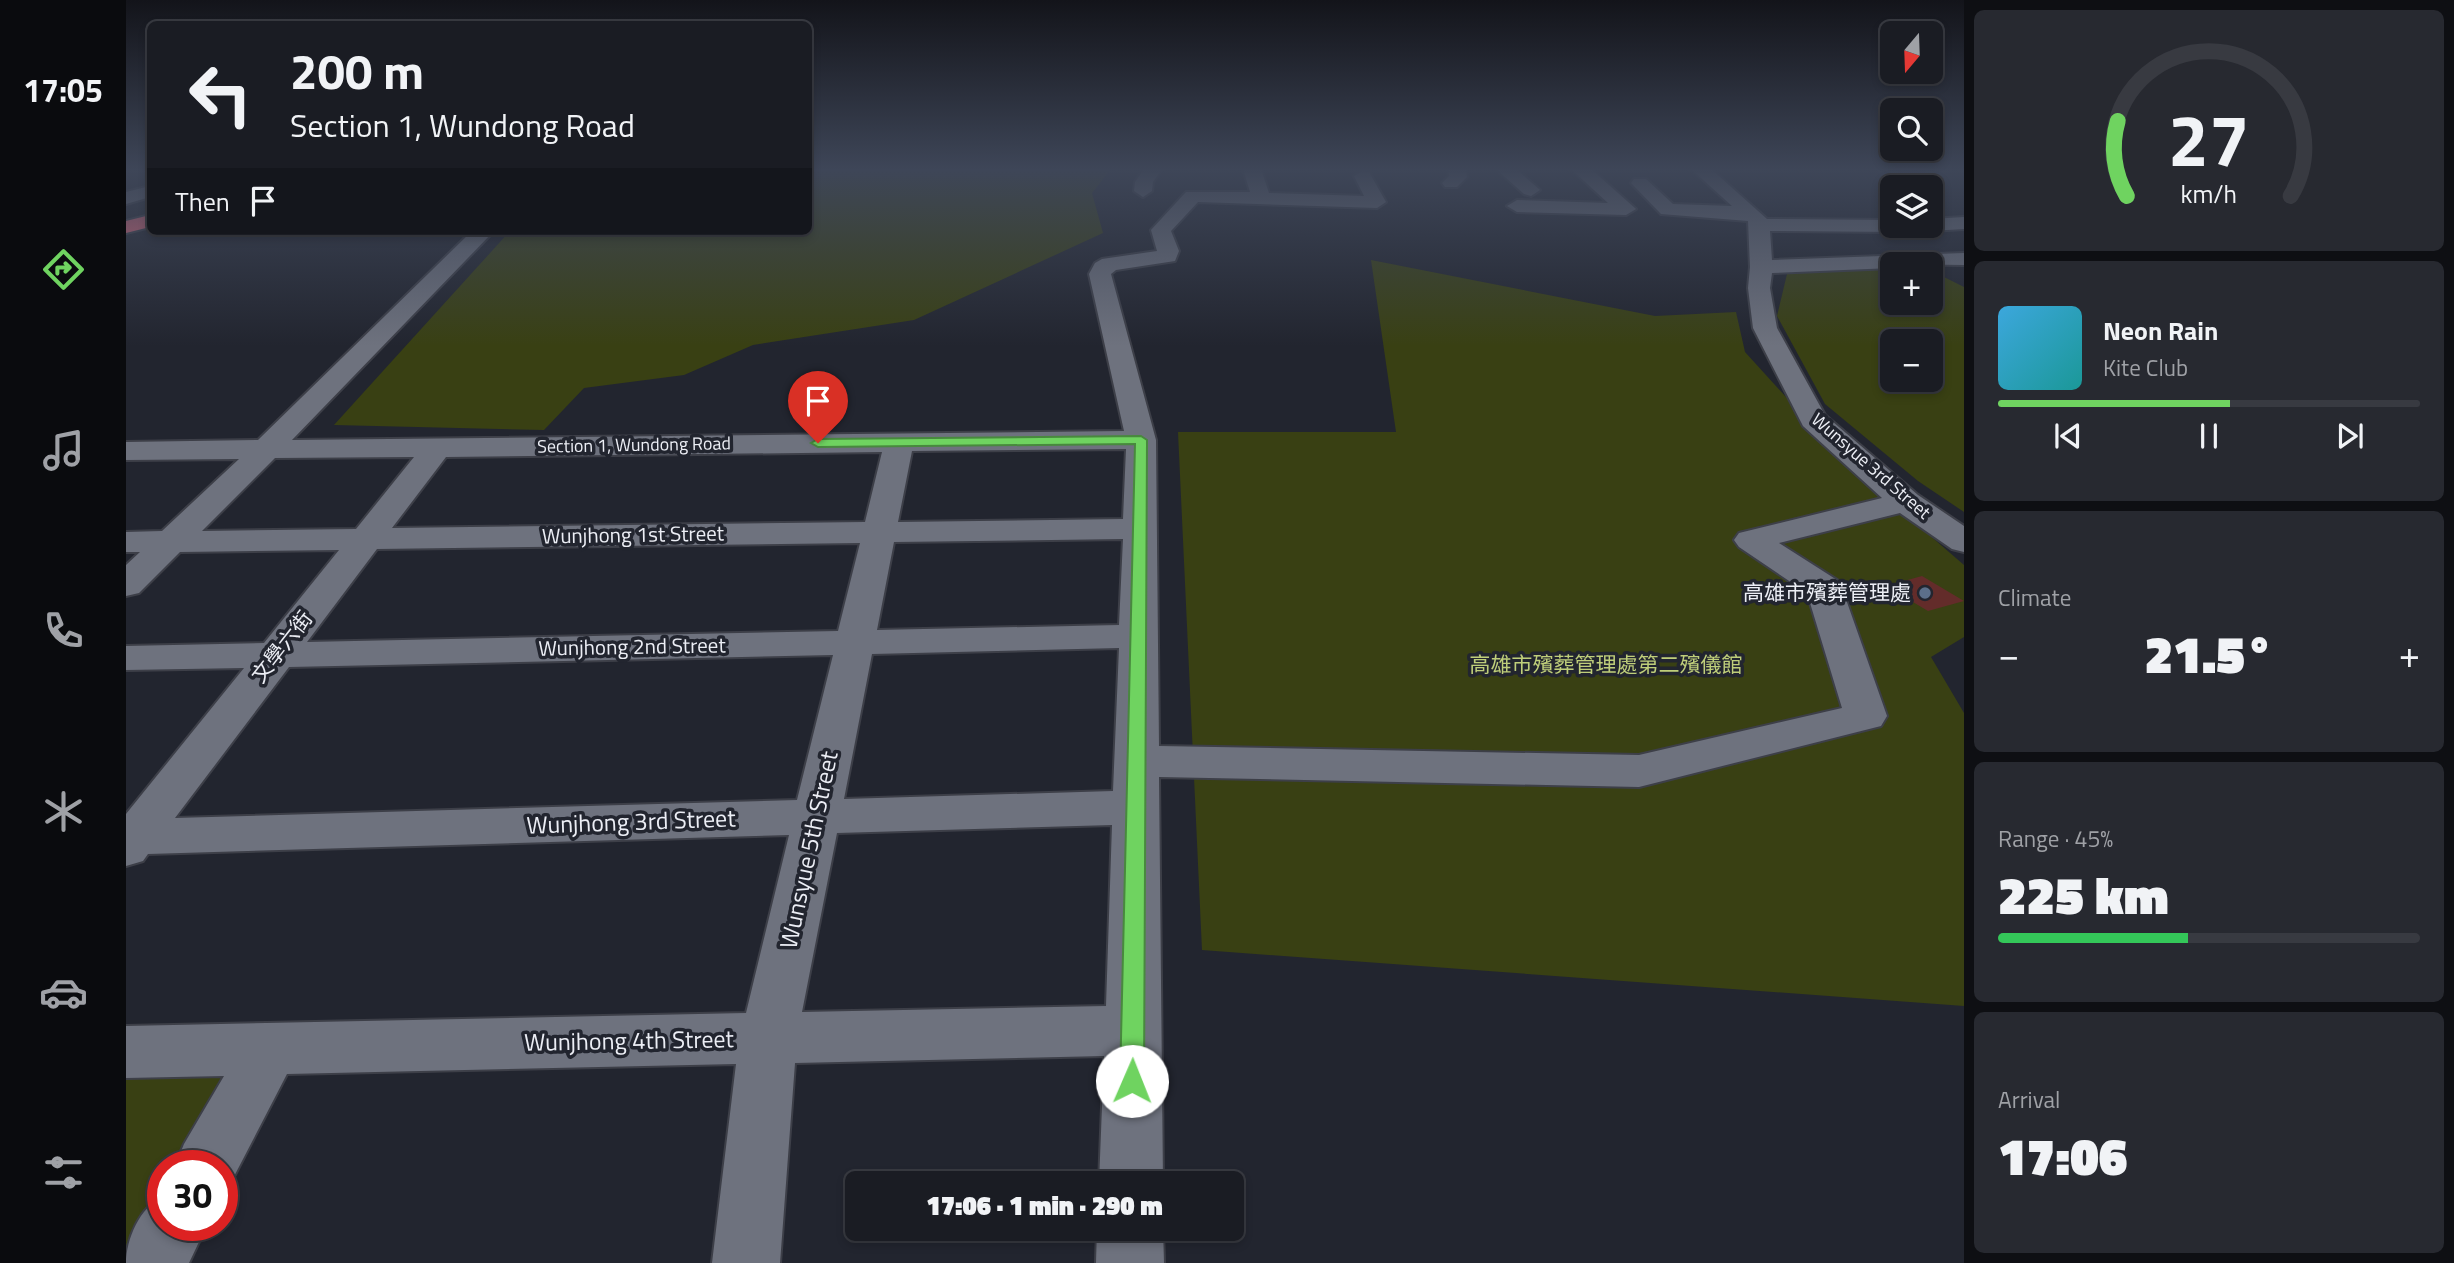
<!DOCTYPE html>
<html lang="en">
<head>
<meta charset="utf-8">
<style>
	body { margin:0; font-family:"Titillium Web","Noto Sans TC",sans-serif; background:#272930; color:#f1f3f6; height:100vh; display:flex; flex-direction:column; font-size:26px; white-space:nowrap }
	* { box-sizing:border-box; margin:0 }
	p { font-size:23px; color:#9fa1a6 }
	.icon { flex:none; width:38px; height:38px; fill:none; stroke:currentColor; stroke-width:2; stroke-linecap:round; stroke-linejoin:round }
	.map { position:relative; flex:1; overflow:hidden }
	.drawer { display:flex; flex-direction:column; gap:10px; padding:10px; background:#0e0f13; width:490px }
	.drawer>* { flex:none }
	.top-card { position:absolute; left:21px; top:21px; width:665px; height:214px; border-radius:10px; box-shadow:0 4px 10px #0003,0 0 0 2px #383a41; background:#1a1c23; color:#f1f3f6; overflow:hidden }
	.needle { width:46px; rotate:199deg }
	.buttons { position:absolute; left:1754px; top:21px; display:grid; gap:14px }
	.buttons a { display:grid; place-items:center; width:63px; height:63px; border-radius:10px; background:#1a1c23; box-shadow:0 4px 10px #0003,0 0 0 2px #383a41; font-size:35px }
	.speed { position:absolute; left:21px; top:1150px; display:flex; gap:14px; font-size:35px; font-weight:700; text-align:center }
	.speed>* { display:grid; place-content:center; width:91px; height:91px; border-radius:50%; background:#1a1c23; box-shadow:0 4px 10px #0003,0 0 0 2px #383a41; line-height:1 }
	.speed .limit { border:10px solid #d22; background:#fff; color:#111 }
	.pin { position:absolute; display:grid; place-items:center; width:60px; height:60px; color:#fff; margin:-72px -30px; border-radius:50% 50% 50% 0; rotate:-45deg; box-shadow:0 0 7px #0007 }
	.pin .icon { rotate:45deg }
	.me { position:absolute; width:77px; margin:-38px; rotate:1deg; stroke-linejoin:round; filter:drop-shadow(0 0 5px #0008) }
	.turn { display:flex; align-items:center; gap:24px; height:147px; padding:0 28px; font-size:32px }
	.turn .icon { width:91px; height:91px; stroke-width:2.5 }
	.turn b { display:block; font-size:49px; line-height:60px }
	.then { display:flex; align-items:center; height:66px; padding:0 28px; background:#0003; gap:14px; font-size:26px }
	.big { font-size:52px; font-weight:800; line-height:1.1 }
	.drawer .card { flex:1; display:flex; flex-direction:column; justify-content:center; gap:10px; min-width:0; padding:0 24px; border-radius:10px; background:#272930 }
	.drawer .dial { align-items:center; gap:0 }
	.dial svg { height:182px; overflow:visible; fill:none; stroke:#383a41; stroke-width:7; stroke-linecap:round; text-anchor:middle }
	.dial text { fill:#f1f3f6; stroke:none }
	.song { display:flex; align-items:center; gap:21px }
	.cover { width:84px; height:84px; border-radius:10px; background:linear-gradient(135deg,hsl(200 70% 55%),hsl(180 70% 35%)) }
	.played { height:7px; border-radius:4px; background:linear-gradient(90deg,#6fd360 55%,#383a41 55%) }
	.keys { display:flex; justify-content:space-around; direction:ltr }
	.heat { display:flex; justify-content:space-between; align-items:center; font-size:38px; direction:ltr }
	.charge { height:10px; border-radius:5px; background:linear-gradient(90deg,#34c759 45%,#383a41 0) }
	.trip { position:absolute; left:719px; top:1171px; width:399px; height:70px; border-radius:10px; background:#1a1c23; box-shadow:0 4px 10px #0003,0 0 0 2px #383a41; font-weight:800; line-height:70px; text-align:center }
	main { display:flex; flex:1; min-height:0 }
	.tab-bar { display:flex; flex-direction:column; width:126px; justify-content:space-around; align-items:center; background:#0a0b0e; color:#9fa1a6 }
	.tab-bar .icon { width:49px; height:49px }
	.tab-bar .selected { color:#6fd360 }
	.tab-bar b { font-size:32px; color:#f1f3f6 }
	.map>svg:first-child { display:block }
</style>
</head>
<body>
<main>
<nav class="tab-bar">
<b>17:05</b>
<svg class="icon selected" aria-label="directions" viewBox="0 0 24 24"><path d="M12 3l9 9-9 9-9-9zM9 14v-3h6M13 9l2 2-2 2"/></svg>
<svg class="icon" aria-label="music" viewBox="0 0 24 24"><path d="M9 18V5l10-2v13"/><circle cx="6" cy="18" r="3"/><circle cx="16" cy="16" r="3"/></svg>
<svg class="icon" aria-label="phone" viewBox="0 0 24 24"><path d="M5 4h4l2 5-3 2q2 4 5 5l2-3 5 2v4C11 20 4 13 5 4z"/></svg>
<svg class="icon" aria-label="climate" viewBox="0 0 24 24"><path d="M12 3v18M4 7l16 10M4 17L20 7"/></svg>
<svg class="icon" aria-label="car" viewBox="0 0 24 24"><path d="M5 17H2v-5l4-1 3-4h7l3 4 3 1v5h-3M9 17h6M6 11h13"/><circle cx="7" cy="17" r="2"/><circle cx="17" cy="17" r="2"/></svg>
<svg class="icon" aria-label="filters" viewBox="0 0 24 24"><path d="M4 7h16M4 17h16"/><circle cx="9" cy="7" r="2"/><circle cx="15" cy="17" r="2"/></svg>
</nav>
<div class="map">
<svg width="1838" height="1263" viewBox="0 0 1838 1263">
	<rect width="100%" height="100%" fill="#22252f"/>
	<path fill="#394013" fill-rule="evenodd" d="M 683,169 L 985,169 L 966,193 L 977,233 L 788,320 L 627,345 L 558,375 L 458,388 L 418,430 L 208,425 L 384,231 L 682,231 Z
		M 1245,260 L 1529,316 L 1610,312 L 1619,352 L 1721,464 L 1838,565 L 1838,637 L 1805,657 L 1838,713 L 1838,1006 L 1076,950 L 1052,432 L 1270,432 Z
		M 1766,267 L 1766,303 L 1804,303 L 1804,270 L 1838,287 L 1838,512 L 1792,481 L 1699,404 L 1651,316 L 1661,274 ZM 1766,341 L 1804,341 L 1804,380 L 1766,380 Z
		M 132,1054 L 70,1165 L 37,1166 L 37,1225 L 0,1263 L 0,1059 Z"/>
	<path fill="#632c2a" d="M 1796,576 L 1838,601 L 1802,611 L 1760,586 Z"/>
	<g fill="none" stroke-linecap="round" stroke-linejoin="round">
		<g stroke="#3d3f48" stroke-width="4">
			<path id="minor" d="M 1018,169 L 1036,169 L 1027,182 L 1026,191 L 1017,197 L 1008,191 L 1009,182 Z
				M 1117,169 L 1135,169 L 1143,193 L 1238,196 L 1228,176 L 1237,171 L 1243,172 L 1260,202 L 1251,208 L 1072,202 L 1045,231 L 1053,251 L 1049,261 L 990,270 L 985,274 L 1030,440 L 1033,746 L 1513,755 L 1716,708 L 1681,593 L 1613,547 L 1608,540 L 1613,533 L 1756,498 L 1677,426 L 1627,328 L 1622,288 L 1624,267 L 1622,221 L 1535,214 L 1505,183 L 1508,179 L 1520,179 L 1547,204 L 1606,206 L 1565,169 L 1585,169 L 1641,219 L 1766,220 L 1766,226 L 1784,226 L 1781,230 L 1774,232 L 1644,231 L 1646,260 L 1838,253 L 1838,265 L 1766,264 L 1766,268 L 1646,273 L 1644,288 L 1651,328 L 1699,415 L 1792,495 L 1838,526 L 1838,552 L 1826,549 L 1774,513 L 1653,543 L 1711,580 L 1716,588 L 1761,716 L 1755,726 L 1513,787 L 1033,777 L 1037,1183 L 973,1183 L 978,1056 L 669,1063 L 654,1263 L 586,1263 L 610,1064 L 161,1074 L 102,1188 L 96,1190 L 96,1166 L 49,1166 L 58,1144 L 98,1076 L 0,1078 L 0,1026 L 620,1013 L 663,835 L 22,854 L 17,861 L 0,866 L 0,814 L 118,668 L 0,670 L 0,646 L 138,643 L 213,550 L 54,552 L 13,593 L 0,596 L 0,565 L 14,552 L 0,552 L 0,532 L 36,531 L 113,459 L 0,460 L 0,442 L 132,440 L 346,231 L 368,231 L 166,440 L 998,431 L 963,274 L 969,263 L 976,259 L 1031,251 L 1025,230 L 1060,192 L 1124,192 ZM 1000,449 L 997,519 L 772,522 L 786,451 ZM 756,452 L 739,522 L 266,528 L 320,457 ZM 288,457 L 230,529 L 76,531 L 149,458 ZM 997,539 L 993,625 L 751,630 L 768,542 ZM 734,543 L 712,631 L 181,642 L 251,549 ZM 993,648 L 987,791 L 718,799 L 746,654 ZM 707,655 L 671,800 L 49,818 L 163,667 ZM 986,825 L 980,1006 L 676,1012 L 711,833 Z
				M 1322,169 L 1340,169 L 1341,177 L 1331,187 L 1319,187 L 1316,183 L 1323,176 Z
				M 1370,169 L 1390,169 L 1414,190 L 1405,196 L 1398,194 Z
				M 1445,169 L 1465,169 L 1510,209 L 1500,215 L 1391,212 L 1381,206 L 1391,200 L 1482,203 Z
				M 24,186 L 24,197 L 0,204 L 0,192 Z
				M 1838,217 L 1838,229 L 1804,231 L 1795,226 L 1804,226 L 1804,219 Z
				M 37,1197 L 37,1225 L 81,1225 L 63,1263 L 0,1263 C 0,1240 14,1206 37,1197 Z
				M 971,1228 L 1037,1228 L 1038,1263 L 970,1263 Z"/>
		</g>
		<g stroke="#3d3f48" stroke-width="4">
			<path id="highway" d="M 24,215 L 24,227 L 0,233 L 0,221 Z"/>
		</g>
		<use href="#minor" fill="#6e727e" fill-rule="evenodd"/>
		<use href="#highway" fill="#f16c7f" fill-rule="evenodd"/>
	</g>
	<linearGradient id="sky" x2="0" y2="1"><stop stop-color="#13141a"/><stop offset="0.49" stop-color="#3e4658"/><stop offset="1" stop-color="#3e4658" stop-opacity="0"/></linearGradient>
	<rect width="1838" height="346" fill="url(#sky)"/>
	<path fill="#6fd360" stroke="#48893e" stroke-width="2" d="M 1015,436 L 1021,440 L 1018,1081 L 1015,1089 L 1006,1093 L 997,1089 L 994,1081 L 1009,444 L 692,447 L 685,443 L 692,439 Z"/>
	<circle fill="#5c6f8a" stroke="#22252f" stroke-width="2.5" cx="1799" cy="593" r="7"/>
	<g text-anchor="middle" stroke-width="7" stroke-linejoin="round" paint-order="stroke">
		<g font-size="18" fill="#eceef5" stroke="#22252f">
			<text transform="translate(508 445) rotate(-1)" y="6">Section 1, Wundong Road</text>
			<text transform="translate(1745 466) rotate(41)" y="6">Wunsyue 3rd Street</text>
		</g>
		<g font-size="21" fill="#eceef5" stroke="#22252f">
			<text transform="translate(507 535) rotate(-1)" y="7">Wunjhong 1st Street</text>
			<text transform="translate(156 647) rotate(-52)" y="7">文學六街</text>
			<text transform="translate(506 647) rotate(-1)" y="7">Wunjhong 2nd Street</text>
		</g>
		<g font-size="21" fill="#eceef5" stroke="#22252f" text-anchor="end">
			<text x="1785" y="600">高雄市殯葬管理處</text>
		</g>
		<g font-size="21" fill="#bfce7a" stroke="#22252f">
			<text x="1480" y="672">高雄市殯葬管理處第二殯儀館</text>
		</g>
		<g font-size="24" fill="#eceef5" stroke="#22252f">
			<text transform="translate(505 822) rotate(-2)" y="8">Wunjhong 3rd Street</text>
			<text transform="translate(683 850) rotate(-78)" y="8">Wunsyue 5th Street</text>
			<text transform="translate(503 1041) rotate(-1)" y="8">Wunjhong 4th Street</text>
		</g>
	</g>
</svg>
<div class="buttons">
<a><svg class="needle" viewBox="-14 -14 28 28"><path d="M0-13l5 13h-10z" fill="#e53935"/><path d="M0 13l5-13h-10z" fill="#9fa1a6"/></svg></a>
<a><svg class="icon" aria-label="search" viewBox="0 0 24 24"><circle cx="10" cy="10" r="6"/><path d="M15 15l6 6"/></svg></a>
<a><svg class="icon" aria-label="layers" viewBox="0 0 24 24"><path d="M12 4l9 5-9 5-9-5zM3 14l9 5 9-5"/></svg></a>
<a>+</a>
<a>−</a>
</div>
<div class="speed"><div class="limit">30</div></div>
<div class="pin" style="left:692px;top:443px;background:#d93025"><svg class="icon" aria-label="arrive" viewBox="0 0 24 24"><path d="M6 21V4h12l-3 4 3 4H6"/></svg></div>
<svg class="me" style="left:1006px;top:1081px" viewBox="-20 -20 40 40"><circle r="19" fill="#fff"/><path d="M0-13L10 11 0 6-10 11z" fill="#6fd360"/></svg>
<div class="trip">17:06 · 1 min · 290 m</div>
<div class="top-card">
<div class="turn"><svg class="icon" aria-label="left" viewBox="0 0 24 24"><path d="M17 20v-9H6M10 6l-5 5 5 5"/></svg><div><b>200 m</b>Section 1, Wundong Road</div></div>
<div class="then">Then<svg class="icon" aria-label="arrive" viewBox="0 0 24 24"><path d="M6 21V4h12l-3 4 3 4H6"/></svg></div>
</div>
</div>
<section class="drawer">
<div class="card dial"><svg viewBox="0 0 100 80">
<path d="M14 69A42 42 0 1 1 86 69"/>
<path d="M14 69A42 42 0 0 1 10 36" stroke="#6fd360"/>
<text x="50" y="56" font-size="32" font-weight="700">27</text>
<text x="50" y="72" font-size="11">km/h</text>
</svg></div>
<div class="card">
<div class="song"><i class="cover"></i><div><b>Neon Rain</b><p>Kite Club</p></div></div>
<div class="played"></div>
<div class="keys"><svg class="icon" aria-label="previous" viewBox="0 0 24 24"><path d="M18 5L8 12l10 7zM5 5v14"/></svg><svg class="icon" aria-label="pause" viewBox="0 0 24 24"><path d="M8 5v14M16 5v14"/></svg><svg class="icon" aria-label="next" viewBox="0 0 24 24"><path d="M6 5l10 7-10 7zM19 5v14"/></svg></div>
</div>
<div class="card"><p>Climate</p>
<div class="heat"><a>−</a><b class="big">21.5°</b><a>+</a></div>
</div>
<div class="card"><p>Range · 45%</p><b class="big">225 km</b><div class="charge"></div></div>
<div class="card"><p>Arrival</p><b class="big">17:06</b></div>
</section>
</main>
</body>
</html>
